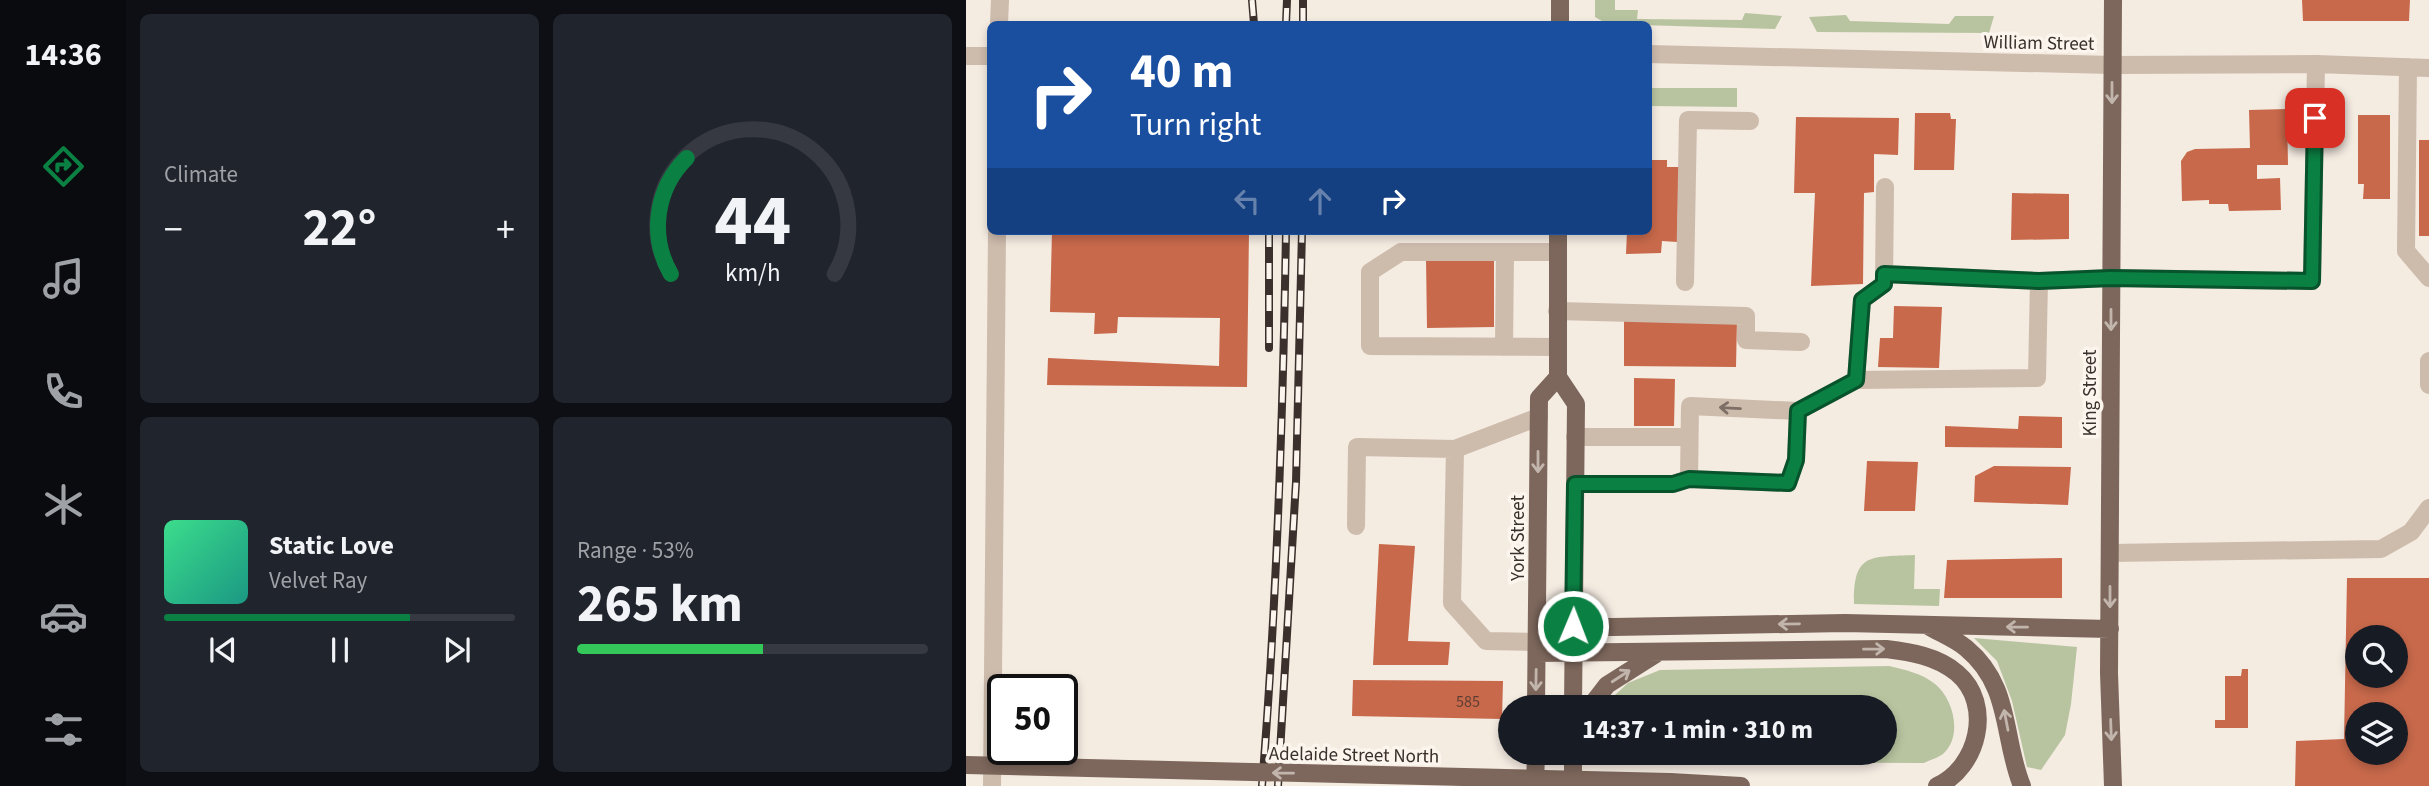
<!DOCTYPE html>
<html lang="en">
<head>
<meta charset="utf-8">
<style>
	body { margin:0; font-family:"Source Sans 3",sans-serif; background:#20242c; color:#f1f3f6; height:100vh; display:flex; flex-direction:column; font-size:26px; white-space:nowrap }
	* { box-sizing:border-box; margin:0 }
	p { font-size:23px; color:#9ea1a6 }
	.icon { flex:none; width:38px; height:38px; fill:none; stroke:currentColor; stroke-width:2; stroke-linecap:round; stroke-linejoin:round }
	.map { position:relative; flex:1; overflow:hidden }
	.side { display:flex; flex-direction:column; gap:14px; padding:14px; background:#0d0f14; width:840px }
	.side>* { flex:none }
	.top-card { position:absolute; left:21px; top:21px; width:665px; height:214px; border-radius:10px; box-shadow:0 4px 10px #0003; background:#1a4fa0; color:#fff; overflow:hidden }
	.fabs { position:absolute; left:1379px; top:625px; display:grid; gap:14px }
	.fabs a { display:grid; place-items:center; width:63px; height:63px; border-radius:50%; background:#171b24; box-shadow:0 4px 10px #0003; font-size:35px }
	.speed { position:absolute; left:21px; top:674px; display:flex; gap:14px; font-size:35px; font-weight:700; text-align:center }
	.speed>* { display:grid; place-content:center; width:91px; height:91px; border-radius:50%; background:#171b24; box-shadow:0 4px 10px #0003; line-height:1 }
	.speed .limit { border:4px solid #111; border-radius:10px; background:#fff; color:#111 }
	.pin { position:absolute; display:grid; place-items:center; width:60px; height:60px; color:#fff; margin:-30px; border-radius:14px; box-shadow:0 4px 10px #0006 }
	.me { position:absolute; width:77px; margin:-38px; rotate:1deg; stroke-linejoin:round; filter:drop-shadow(0 0 5px #0008) }
	.turn { display:flex; align-items:center; gap:24px; height:147px; padding:0 28px; font-size:32px }
	.turn .icon { width:91px; height:91px; stroke-width:2.5 }
	.turn b { display:block; font-size:49px; line-height:60px }
	.lanes { display:flex; align-items:center; height:66px; padding:0 28px; background:#0003; justify-content:center; gap:35px; direction:ltr }
	.lanes .off { opacity:.35 }
	.big { font-size:52px; font-weight:700; line-height:1.1 }
	.side .card { flex:1; display:flex; flex-direction:column; justify-content:center; gap:10px; min-width:0; padding:0 24px; border-radius:10px; background:#20242c }
	.side .dial { align-items:center; gap:0 }
	.dial svg { height:182px; overflow:visible; fill:none; stroke:#363941; stroke-width:7; stroke-linecap:round; text-anchor:middle }
	.dial text { fill:#f1f3f6; stroke:none }
	.song { display:flex; align-items:center; gap:21px }
	.cover { width:84px; height:84px; border-radius:10px; background:linear-gradient(135deg,hsl(150 70% 55%),hsl(170 70% 35%)) }
	.played { height:7px; border-radius:4px; background:linear-gradient(90deg,#0b8043 70%,#363941 70%) }
	.keys { display:flex; justify-content:space-around; direction:ltr }
	.heat { display:flex; justify-content:space-between; align-items:center; font-size:38px; direction:ltr }
	.charge { height:10px; border-radius:5px; background:linear-gradient(90deg,#34c759 53%,#363941 0) }
	.side .tiles { flex:1; display:grid; gap:14px; grid-template-columns:repeat(2,1fr) }
	.trip { position:absolute; left:532px; top:695px; width:399px; height:70px; border-radius:35px; background:#171b24; box-shadow:0 4px 10px #0003; font-weight:700; line-height:70px; text-align:center }
	main { display:flex; flex:1; min-height:0 }
	.tabs { display:flex; flex-direction:column; width:126px; justify-content:space-around; align-items:center; background:#090b0e; color:#9ea1a6 }
	.tabs .icon { width:49px; height:49px }
	.tabs .current { color:#0b8043 }
	.tabs b { font-size:32px; color:#f1f3f6 }
	.map>svg:first-child { display:block }
</style>
</head>
<body>
<main>
<nav class="tabs">
<b>14:36</b>
<svg class="icon current" aria-label="directions" viewBox="0 0 24 24"><path d="M12 3l9 9-9 9-9-9zM9 14v-3h6M13 9l2 2-2 2"/></svg>
<svg class="icon" aria-label="music" viewBox="0 0 24 24"><path d="M9 18V5l10-2v13"/><circle cx="6" cy="18" r="3"/><circle cx="16" cy="16" r="3"/></svg>
<svg class="icon" aria-label="phone" viewBox="0 0 24 24"><path d="M5 4h4l2 5-3 2q2 4 5 5l2-3 5 2v4C11 20 4 13 5 4z"/></svg>
<svg class="icon" aria-label="climate" viewBox="0 0 24 24"><path d="M12 3v18M4 7l16 10M4 17L20 7"/></svg>
<svg class="icon" aria-label="car" viewBox="0 0 24 24"><path d="M5 17H2v-5l4-1 3-4h7l3 4 3 1v5h-3M9 17h6M6 11h13"/><circle cx="7" cy="17" r="2"/><circle cx="17" cy="17" r="2"/></svg>
<svg class="icon" aria-label="filters" viewBox="0 0 24 24"><path d="M4 7h16M4 17h16"/><circle cx="9" cy="7" r="2"/><circle cx="15" cy="17" r="2"/></svg>
</nav>
<section class="side">
<div class="tiles">
<div class="card"><p>Climate</p>
<div class="heat"><a>−</a><b class="big">22°</b><a>+</a></div>
</div>
<div class="card dial"><svg viewBox="0 0 100 80">
<path d="M14 69A42 42 0 1 1 86 69"/>
<path d="M14 69A42 42 0 0 1 21 18" stroke="#0b8043"/>
<text x="50" y="56" font-size="32" font-weight="700">44</text>
<text x="50" y="72" font-size="11">km/h</text>
</svg></div>
<div class="card">
<div class="song"><i class="cover"></i><div><b>Static Love</b><p>Velvet Ray</p></div></div>
<div class="played"></div>
<div class="keys"><svg class="icon" aria-label="previous" viewBox="0 0 24 24"><path d="M18 5L8 12l10 7zM5 5v14"/></svg><svg class="icon" aria-label="pause" viewBox="0 0 24 24"><path d="M8 5v14M16 5v14"/></svg><svg class="icon" aria-label="next" viewBox="0 0 24 24"><path d="M6 5l10 7-10 7zM19 5v14"/></svg></div>
</div>
<div class="card"><p>Range · 53%</p><b class="big">265 km</b><div class="charge"></div></div>
</div>
</section>
<div class="map">
<svg width="1463" height="786" viewBox="0 0 1463 786">
	<rect width="100%" height="100%" fill="#f4ebe1"/>
	<path fill="#b8c4a0" d="M 629,0 L 649,0 L 649,10 L 672,10 L 671,19 L 776,20 L 779,13 L 816,16 L 809,29 L 641,24 L 629,17 Z
		M 880,15 L 884,21 L 983,24 L 989,16 L 1028,16 L 1023,33 L 851,32 L 843,17 Z
		M 683,88 L 771,88 L 771,107 L 683,106 Z
		M 949,555 L 948,589 L 974,589 L 973,606 L 888,604 C 887,552 905,557 949,555 Z
		M 1008,638 L 1111,647 L 1105,704 L 1099,735 L 1075,770 L 1061,767 L 1046,701 L 1031,661 Z
		M 923,666 C 940,670 955,673 969,684 C 987,698 997,735 978,753 C 974,757 964,760 958,763 L 706,762 L 706,752 L 919,752 L 919,707 L 636,707 L 662,683 L 694,670 Z"/>
	<path fill="#c8694b" fill-rule="evenodd" d="M 1336,0 L 1444,0 L 1443,21 L 1337,21 Z
		M 1321,109 L 1322,165 L 1291,165 L 1291,179 L 1314,178 L 1315,210 L 1263,211 L 1262,204 L 1243,204 L 1243,200 L 1216,201 L 1215,161 L 1221,152 L 1229,149 L 1284,148 L 1283,110 Z
		M 949,113 L 984,113 L 985,119 L 990,119 L 988,170 L 948,170 Z
		M 1392,115 L 1424,115 L 1424,199 L 1397,199 L 1398,184 L 1392,184 Z
		M 830,117 L 933,118 L 932,155 L 908,154 L 908,192 L 898,193 L 897,284 L 845,286 L 849,193 L 828,193 Z
		M 1453,140 L 1463,140 L 1463,236 L 1453,236 Z
		M 682,160 L 701,160 L 701,167 L 713,167 L 711,242 L 696,241 L 695,253 L 660,254 L 661,231 L 682,231 Z
		M 1046,193 L 1103,194 L 1103,239 L 1045,240 Z
		M 86,231 L 283,231 L 281,387 L 81,385 L 82,358 L 253,366 L 254,318 L 152,317 L 151,333 L 128,334 L 129,313 L 84,312 Z
		M 528,257 L 528,327 L 461,328 L 460,258 Z
		M 928,306 L 976,307 L 973,368 L 912,367 L 914,338 L 927,338 Z
		M 658,318 L 771,319 L 770,367 L 658,366 Z
		M 668,378 L 709,379 L 708,426 L 668,426 Z
		M 1053,416 L 1096,417 L 1096,448 L 979,447 L 979,426 L 1052,429 Z
		M 901,461 L 952,462 L 949,511 L 898,511 Z
		M 1028,466 L 1105,467 L 1102,505 L 1008,502 L 1009,476 Z
		M 413,544 L 449,546 L 442,641 L 484,642 L 482,665 L 407,665 Z
		M 1096,558 L 1096,598 L 978,598 L 981,560 Z
		M 1381,578 L 1463,578 L 1463,786 L 1329,786 L 1330,741 L 1378,739 ZM 1391,637 L 1430,637 L 1430,676 L 1391,676 ZM 1391,714 L 1430,714 L 1430,752 L 1391,752 Z
		M 1276,669 L 1282,669 L 1282,728 L 1249,728 L 1249,720 L 1259,720 L 1259,676 L 1275,676 Z
		M 387,680 L 537,681 L 536,719 L 386,716 Z"/>
	<g fill="none" stroke-linecap="round" stroke-linejoin="round">
		<path stroke="#cdbbac" stroke-width="18" d="M 33,24 L 34,0
			M 682,54 L 1146,65 L 1350,64 L 1463,68
			M 0,56 L 24,56
			M 1442,67 L 1440,251 L 1463,278
			M 918,274 L 1073,281 L 1071,378 L 890,380 L 896,300 L 918,284 L 919,187
			M 1073,281 L 1145,278 L 1346,281 L 1350,64
			M 719,282 L 722,120 L 784,121
			M 591,311 L 780,316 L 780,340 L 835,342
			M 538,347 L 539,252
			M 591,347 L 404,346 L 404,272 L 435,252 L 592,252
			M 1463,361 L 1463,385
			M 832,411 L 830,460 L 822,483 L 723,479 L 724,406 L 832,411 L 890,380
			M 609,437 L 723,437
			M 609,484 L 707,484 L 723,479
			M 390,526 L 391,447 L 489,449
			M 1144,553 L 1415,549 L 1445,532 L 1463,508
			M 571,642 L 520,641 L 486,603 L 489,449 L 573,417
			M 26,786 L 31,231"/>
		<path stroke="#7d675c" stroke-width="18" d="M 1147,0 L 1143,673 L 1147,786
			M 594,24 L 594,0
			M 592,231 L 592,377 L 610,404 L 607,707
			M 571,626 L 647,627 L 879,623 L 1144,629
			M 962,626 C 974,633 989,639 1000,648 C 1046,686 1036,737 1056,786
			M 571,653 L 920,649 C 944,652 971,656 991,673 C 1028,704 1012,768 971,786
			M 570,707 L 573,398 L 592,377
			M 624,707 L 641,685 L 690,654
			M 704,782 L 775,786
			M 569,786 L 570,752
			M 607,786 L 607,752"/>
		<g stroke="#3b302b" stroke-width="8">
			<path id="rail" d="M 286,0 L 288,24
				M 320,24 L 321,0
				M 337,24 L 337,0
				M 303,231 L 303,348
				M 296,786 C 311,601 317,416 320,231
				M 312,786 L 330,482 L 336,231"/>
		</g>
		<use href="#rail" stroke="#fbf5ee" stroke-width="5" stroke-dasharray="16" stroke-linecap="butt"/>
		<path stroke="#7d675c" stroke-width="18" d="M 0,765 L 704,782"/>
	</g>
	<defs><path id="oneway-shaft" d="M-6 0H5M1.5-3L5.5 0L1.5 3" fill="none" stroke-width="1.6" stroke-linecap="round" stroke-linejoin="round" transform="scale(1.75)"/></defs>
	<g stroke="#c2b5ac">
		<use href="#oneway-shaft" transform="translate(1146 93) rotate(90)"/>
		<use href="#oneway-shaft" transform="translate(1145 320) rotate(90)"/>
		<use href="#oneway-shaft" transform="translate(572 462) rotate(90)"/>
		<use href="#oneway-shaft" transform="translate(1144 597) rotate(90)"/>
		<use href="#oneway-shaft" transform="translate(823 624) rotate(179)"/>
		<use href="#oneway-shaft" transform="translate(1051 627) rotate(-179)"/>
		<use href="#oneway-shaft" transform="translate(908 649) rotate(-1)"/>
		<use href="#oneway-shaft" transform="translate(655 676) rotate(-33)"/>
		<use href="#oneway-shaft" transform="translate(570 680) rotate(91)"/>
		<use href="#oneway-shaft" transform="translate(1040 720) rotate(-101)"/>
		<use href="#oneway-shaft" transform="translate(1145 730) rotate(88)"/>
		<use href="#oneway-shaft" transform="translate(317 773) rotate(-179)"/>
	</g>
	<use stroke="#7d6f65" href="#oneway-shaft" transform="translate(764 408) rotate(-177)"/>
	<g fill="none" stroke-linecap="round" stroke-linejoin="round">
		<g stroke="#07532c" stroke-width="18">
			<path id="route" d="M 607,626 L 609,484 L 707,484 L 723,479 L 822,483 L 830,460 L 832,411 L 890,380 L 896,300 L 918,284 L 918,274 L 1073,281 L 1145,278 L 1346,281 L 1349,118"/>
		</g>
		<use href="#route" stroke="#0b8043" stroke-width="12"/>
	</g>
	<g text-anchor="middle" stroke-width="7" stroke-linejoin="round" paint-order="stroke">
		<g font-size="16" fill="#5e3e33">
			<text x="502" y="707">585</text>
		</g>
		<g font-size="19" fill="#3b302b" stroke="#fbf5ee">
			<text transform="translate(1073 42) rotate(1)" y="7">William Street</text>
			<text transform="translate(1123 393) rotate(-90)" y="7">King Street</text>
			<text transform="translate(551 538) rotate(-90)" y="7">York Street</text>
			<text transform="translate(388 754) rotate(1)" y="7">Adelaide Street North</text>
		</g>
	</g>
</svg>
<div class="fabs">
<a><svg class="icon" aria-label="search" viewBox="0 0 24 24"><circle cx="10" cy="10" r="6"/><path d="M15 15l6 6"/></svg></a>
<a><svg class="icon" aria-label="layers" viewBox="0 0 24 24"><path d="M12 4l9 5-9 5-9-5zM3 14l9 5 9-5"/></svg></a>
</div>
<div class="speed"><div class="limit">50</div></div>
<div class="pin" style="left:1349px;top:118px;background:#d93025"><svg class="icon" aria-label="arrive" viewBox="0 0 24 24"><path d="M6 21V4h12l-3 4 3 4H6"/></svg></div>
<svg class="me" style="left:607px;top:626px" viewBox="-20 -20 40 40"><circle r="17" fill="#0b8043" stroke="#fff" stroke-width="3"/><path d="M0-11L8 9 0 5-8 9z" fill="#fff"/></svg>
<div class="trip">14:37 · 1 min · 310 m</div>
<div class="top-card">
<div class="turn"><svg class="icon" aria-label="right" viewBox="0 0 24 24"><path d="M7 20v-9h11M14 6l5 5-5 5"/></svg><div><b>40 m</b>Turn right</div></div>
<div class="lanes"><svg class="icon off" aria-label="left" viewBox="0 0 24 24"><path d="M17 20v-9H6M10 6l-5 5 5 5"/></svg><svg class="icon off" aria-label="ahead" viewBox="0 0 24 24"><path d="M12 20V5M6 11l6-6 6 6"/></svg><svg class="icon" aria-label="right" viewBox="0 0 24 24"><path d="M7 20v-9h11M14 6l5 5-5 5"/></svg></div>
</div>
</div>
</main>
</body>
</html>
